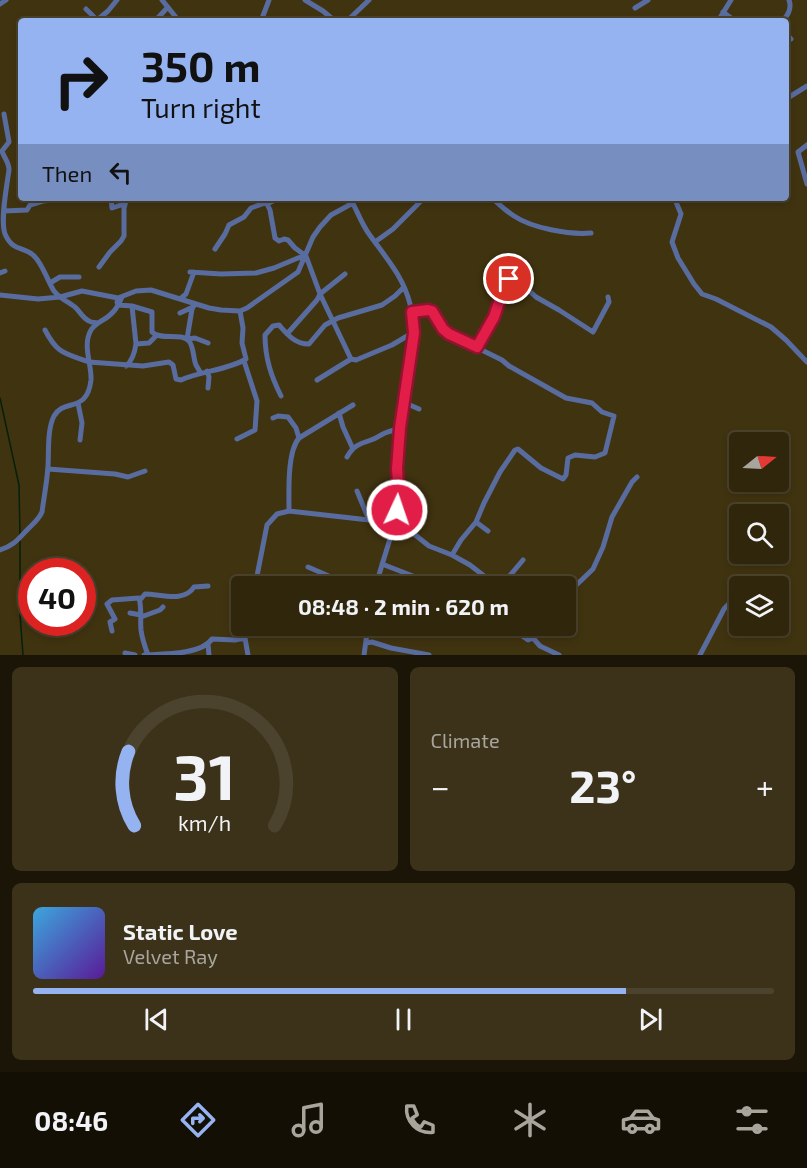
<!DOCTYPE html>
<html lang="en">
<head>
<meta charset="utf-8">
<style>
	body { margin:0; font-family:"Exo 2",sans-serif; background:#3c321a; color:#f1f3f6; height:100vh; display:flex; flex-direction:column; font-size:22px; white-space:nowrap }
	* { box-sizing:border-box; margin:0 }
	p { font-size:20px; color:#a8a59d }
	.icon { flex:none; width:33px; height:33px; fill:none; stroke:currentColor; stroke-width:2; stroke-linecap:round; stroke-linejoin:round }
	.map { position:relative; height:655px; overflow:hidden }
	.sheet { display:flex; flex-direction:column; gap:12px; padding:12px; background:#1a1507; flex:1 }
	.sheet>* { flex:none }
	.banner { position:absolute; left:18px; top:18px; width:771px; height:183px; border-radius:6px; box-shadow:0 3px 9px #0003,0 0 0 2px #4b432d; background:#95b2f1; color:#111; overflow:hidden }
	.needle { width:39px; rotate:72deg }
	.controls { position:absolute; left:729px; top:432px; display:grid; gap:12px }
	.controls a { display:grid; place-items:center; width:60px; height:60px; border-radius:6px; background:#30260c; box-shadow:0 3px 9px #0003,0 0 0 2px #4b432d; font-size:30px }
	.speed { position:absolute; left:18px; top:558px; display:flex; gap:12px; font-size:30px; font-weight:700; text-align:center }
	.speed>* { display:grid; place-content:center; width:78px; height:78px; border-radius:50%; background:#30260c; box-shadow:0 3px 9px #0003,0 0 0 2px #4b432d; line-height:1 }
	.speed .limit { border:9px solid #d22; background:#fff; color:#111 }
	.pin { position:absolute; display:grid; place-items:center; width:51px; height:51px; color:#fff; margin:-26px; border:3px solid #fff; border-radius:50%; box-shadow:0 2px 6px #0007 }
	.me { position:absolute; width:66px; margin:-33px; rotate:3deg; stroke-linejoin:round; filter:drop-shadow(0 0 4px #0008) }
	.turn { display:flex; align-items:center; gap:21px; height:126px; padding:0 24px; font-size:27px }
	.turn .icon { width:78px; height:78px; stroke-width:2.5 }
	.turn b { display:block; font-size:42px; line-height:51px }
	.then { display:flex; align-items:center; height:57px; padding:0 24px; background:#0003; gap:12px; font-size:22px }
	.big { font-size:45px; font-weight:700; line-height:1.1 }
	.sheet .card { flex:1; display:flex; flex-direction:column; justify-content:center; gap:9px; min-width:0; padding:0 21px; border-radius:9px; background:#3c321a }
	.sheet .dial { align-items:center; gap:0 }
	.dial svg { height:156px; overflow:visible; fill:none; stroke:#4b432d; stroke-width:7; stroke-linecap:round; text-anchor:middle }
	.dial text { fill:#f1f3f6; stroke:none }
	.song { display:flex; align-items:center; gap:18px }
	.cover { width:72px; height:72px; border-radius:9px; background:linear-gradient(135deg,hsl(200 70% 55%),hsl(270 70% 35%)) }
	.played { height:6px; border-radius:3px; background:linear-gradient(90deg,#95b2f1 80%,#4b432d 80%) }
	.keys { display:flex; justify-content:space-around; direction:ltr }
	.heat { display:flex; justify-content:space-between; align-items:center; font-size:33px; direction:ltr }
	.sheet .tiles { flex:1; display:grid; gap:12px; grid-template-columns:1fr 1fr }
	.card:last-child { grid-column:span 2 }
	.trip { position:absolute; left:231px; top:576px; width:345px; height:60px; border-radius:6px; background:#30260c; box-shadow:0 3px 9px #0003,0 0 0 2px #4b432d; font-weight:700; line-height:60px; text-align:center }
	.dock { display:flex; height:96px; justify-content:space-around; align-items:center; background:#130f05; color:#a8a59d }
	.dock .icon { width:42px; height:42px }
	.dock .current { color:#95b2f1 }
	.dock b { font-size:27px; color:#f1f3f6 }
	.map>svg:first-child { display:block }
</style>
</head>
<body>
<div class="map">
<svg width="807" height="655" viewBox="0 0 807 655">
	<rect width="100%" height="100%" fill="#403310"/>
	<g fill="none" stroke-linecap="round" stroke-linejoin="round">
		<path stroke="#06200b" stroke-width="1.5" d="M 0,398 L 19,485 L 20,536
			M 20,541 L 20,614 L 23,655"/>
		<path stroke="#596c9f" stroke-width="5" d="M 162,0 L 179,21
			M 305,0 L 323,11 L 335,21
			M 0,4 L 6,0
			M 635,8 L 648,0
			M 86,9 L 97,20
			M 723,12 L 735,21
			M 96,21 L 108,11 L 117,0
			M 155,21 L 168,7
			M 261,21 L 269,0
			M 347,21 L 369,0
			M 718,21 L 731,0
			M 782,21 C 788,16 792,8 789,0
			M 786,33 L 791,39
			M 786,99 L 807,86
			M 4,114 L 9,142 L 2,151 C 4,158 9,162 9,170 C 7,185 0,220 5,234 C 13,252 23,246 33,255 C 42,262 48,282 54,291 C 60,299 69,302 76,308 C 80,312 83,318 89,321 C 92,323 93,322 98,323
			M 807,145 L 798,152 L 807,184
			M 111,198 L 112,208 L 121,205 L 125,202
			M 142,198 L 163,200 L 166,198
			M 279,198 L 267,204 L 270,210 L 275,238 L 279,241 L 284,239 L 288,240 L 295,248 L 306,256 L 320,294 L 351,359 L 356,360 L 392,345 L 414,332
			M 350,198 C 357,210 361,223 369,234 C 386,258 403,276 410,304 C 420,338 407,374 402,408 C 399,427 398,447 397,467 C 397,477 400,488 399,498 C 396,528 383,557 376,586
			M 492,198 C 499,204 506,211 514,216 C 532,228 569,235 591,233
			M 672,198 L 676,202 L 681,214 L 672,242 L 678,258 L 694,284 L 702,294 L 716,299 L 771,327 L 786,340 L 807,362
			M 4,211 L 27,210 L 30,205 L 43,201 L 64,199 L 66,198
			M 375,242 L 393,229 L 424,198
			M 215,249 L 225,234 L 229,225 L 244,217 L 251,208 L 265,203
			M 99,267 L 110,252 L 121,241 L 124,236 L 124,208 L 126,201
			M 190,272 L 221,274 L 256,273 L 274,268 L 298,258 L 306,256
			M 0,273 L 5,271
			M 50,283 L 60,277 L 79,277
			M 0,295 L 38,299 L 60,297 L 82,291 L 118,298 L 136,291 L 151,290 L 209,308 L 221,310 L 240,311 L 247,308 L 298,272 L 313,237 L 320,227 L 331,215 L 353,203
			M 180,299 L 186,294 L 194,272
			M 117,302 L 118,305 L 132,306 L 152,312 L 152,332 C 161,341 181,332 189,341 C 194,347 193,358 196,365 C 196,365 200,372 201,373
			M 195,304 L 192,309 L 187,339 L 195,338 L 208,343
			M 132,306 L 136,344 L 149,343 L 156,336
			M 412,312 C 416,311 423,309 428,310 C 434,311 443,328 449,334 L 502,360 L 509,366 L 566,398 L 592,403 L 602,412 L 614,416 L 605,453 L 595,457 L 575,455 L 568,458 L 566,475 L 563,479 L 541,468 L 518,449 L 515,450 L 500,472 L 484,503 L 476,522 L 461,540 L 452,555
			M 180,313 L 193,307
			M 45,330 C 58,355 65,353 89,362
			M 287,334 L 317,300 L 320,294 L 345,274
			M 477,347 L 494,317 L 505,284 L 509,279 L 525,287 L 536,297 L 559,310 L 593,332 L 609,302 L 608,297
			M 89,362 L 143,366 L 169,362 L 173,365 L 176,379 L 181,380 C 201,371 228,370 246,359 L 242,343 L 243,328 L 240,311
			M 126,366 C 132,361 135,351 136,344
			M 207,371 L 209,377 L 208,388
			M 317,380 L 351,359
			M 281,396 C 271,376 265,358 265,335 L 273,326 L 279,325 C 288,335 295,344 309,344 L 325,325 L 338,318 L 382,305 L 395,296 L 404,287
			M 403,402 L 419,409
			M 78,403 L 82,423 L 80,440
			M 339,413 L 343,427 L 353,449
			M 273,418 L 278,416 L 288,417 L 296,428 L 299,438
			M 237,439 L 255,430 L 257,401 L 244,361
			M 347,457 C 353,446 359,444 371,440 C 376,439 380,435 385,433 C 390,431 395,430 400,428
			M 48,469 L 115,474 L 128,477 L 145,471
			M 357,491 L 369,520
			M 289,511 C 289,492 287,452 299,438 L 353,405
			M 476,522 L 488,531
			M 393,524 L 409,530 L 429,546 L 452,555 L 470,565 L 497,586 L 502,585 L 523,560
			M 0,550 C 15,545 18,539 29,528 C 34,523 39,519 42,512 C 44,497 47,482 48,466 C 49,451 47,430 54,416 C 64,398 87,414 91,380 C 92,365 82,345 91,330 C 96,322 106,320 112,313 C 117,309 119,303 122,297
			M 382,564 L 423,580
			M 308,567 L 331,577 L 327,586
			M 255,586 L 267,525 L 277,514 L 289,511 L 369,520 L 395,518
			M 742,586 L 745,581
			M 566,595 L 593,569 L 603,547 L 612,517 L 632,482 L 637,477
			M 140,600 L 145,594 C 161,594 184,603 194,587 L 208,586
			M 130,613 L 141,615
			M 141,617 L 160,610 L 163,607
			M 247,626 L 245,638 L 248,655
			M 504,626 L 514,630 L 528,640 L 533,638 L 540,626
			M 467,628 L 469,626
			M 112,631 L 110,622 L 115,619 L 107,604 L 112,600 L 139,598 C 142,608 140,619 141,630 C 142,638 145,647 148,655
			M 312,631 L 313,626
			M 533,638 L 540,646 L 559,655
			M 366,643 L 372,642 L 391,648 L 429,655
			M 208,644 L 209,655
			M 125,653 L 135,655
			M 144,655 C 162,654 201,655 212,639 L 235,640 L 245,638
			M 364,655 L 368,626
			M 700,655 L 724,609 L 740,592"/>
	</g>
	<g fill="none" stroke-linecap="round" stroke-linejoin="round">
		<g stroke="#92132f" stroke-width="15">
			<path id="route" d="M 397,510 L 399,496 L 397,469 L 400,428 L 414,333 L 412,312 L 428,310 L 432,311 L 443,329 L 449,334 L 477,347 L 494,317 L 505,284 L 509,279"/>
		</g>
		<use href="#route" stroke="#e11d48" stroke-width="10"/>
	</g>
</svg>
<div class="controls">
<a><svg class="needle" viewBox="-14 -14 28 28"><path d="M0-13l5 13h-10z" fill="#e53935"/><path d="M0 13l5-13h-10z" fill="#a8a59d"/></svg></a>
<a><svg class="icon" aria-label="search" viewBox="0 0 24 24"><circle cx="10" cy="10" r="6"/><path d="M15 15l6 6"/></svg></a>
<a><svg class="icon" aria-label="layers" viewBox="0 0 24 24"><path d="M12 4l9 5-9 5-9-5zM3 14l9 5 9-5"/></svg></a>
</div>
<div class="speed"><div class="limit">40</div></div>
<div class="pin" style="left:509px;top:279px;background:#d93025"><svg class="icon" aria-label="arrive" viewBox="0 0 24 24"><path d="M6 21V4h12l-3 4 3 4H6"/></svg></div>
<svg class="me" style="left:397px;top:510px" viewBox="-20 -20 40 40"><circle r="17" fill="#e11d48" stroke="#fff" stroke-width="3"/><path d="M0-11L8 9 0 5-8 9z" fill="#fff"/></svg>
<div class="trip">08:48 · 2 min · 620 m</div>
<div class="banner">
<div class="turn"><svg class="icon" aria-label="right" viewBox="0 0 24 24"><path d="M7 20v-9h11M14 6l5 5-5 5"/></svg><div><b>350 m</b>Turn right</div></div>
<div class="then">Then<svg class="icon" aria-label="left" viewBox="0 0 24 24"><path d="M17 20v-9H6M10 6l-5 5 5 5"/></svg></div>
</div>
</div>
<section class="sheet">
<div class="tiles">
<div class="card dial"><svg viewBox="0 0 100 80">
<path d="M14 69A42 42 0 1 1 86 69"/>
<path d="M14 69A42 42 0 0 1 11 31" stroke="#95b2f1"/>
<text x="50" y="56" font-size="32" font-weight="700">31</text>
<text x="50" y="72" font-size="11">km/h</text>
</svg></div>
<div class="card"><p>Climate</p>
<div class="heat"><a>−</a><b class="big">23°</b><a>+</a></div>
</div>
<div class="card">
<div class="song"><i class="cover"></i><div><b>Static Love</b><p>Velvet Ray</p></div></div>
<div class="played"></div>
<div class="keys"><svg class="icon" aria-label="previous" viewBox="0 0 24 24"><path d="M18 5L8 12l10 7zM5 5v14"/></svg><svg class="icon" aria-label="pause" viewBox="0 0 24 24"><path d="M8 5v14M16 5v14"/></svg><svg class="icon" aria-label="next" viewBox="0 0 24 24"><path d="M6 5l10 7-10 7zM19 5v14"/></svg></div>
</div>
</div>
</section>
<nav class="dock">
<b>08:46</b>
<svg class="icon current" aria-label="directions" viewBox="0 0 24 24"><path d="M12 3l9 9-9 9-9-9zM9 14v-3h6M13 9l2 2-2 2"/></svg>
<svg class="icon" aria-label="music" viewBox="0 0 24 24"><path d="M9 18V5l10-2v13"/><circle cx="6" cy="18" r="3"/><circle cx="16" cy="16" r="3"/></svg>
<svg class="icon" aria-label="phone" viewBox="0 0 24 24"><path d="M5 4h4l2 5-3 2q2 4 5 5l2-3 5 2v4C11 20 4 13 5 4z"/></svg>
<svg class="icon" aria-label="climate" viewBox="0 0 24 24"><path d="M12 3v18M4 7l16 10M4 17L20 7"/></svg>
<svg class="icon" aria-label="car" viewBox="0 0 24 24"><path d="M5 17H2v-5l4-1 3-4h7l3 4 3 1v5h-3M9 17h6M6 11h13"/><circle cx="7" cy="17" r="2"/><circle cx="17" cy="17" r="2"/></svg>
<svg class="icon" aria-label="filters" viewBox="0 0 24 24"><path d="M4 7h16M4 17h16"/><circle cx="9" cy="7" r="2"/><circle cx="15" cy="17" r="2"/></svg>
</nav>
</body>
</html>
